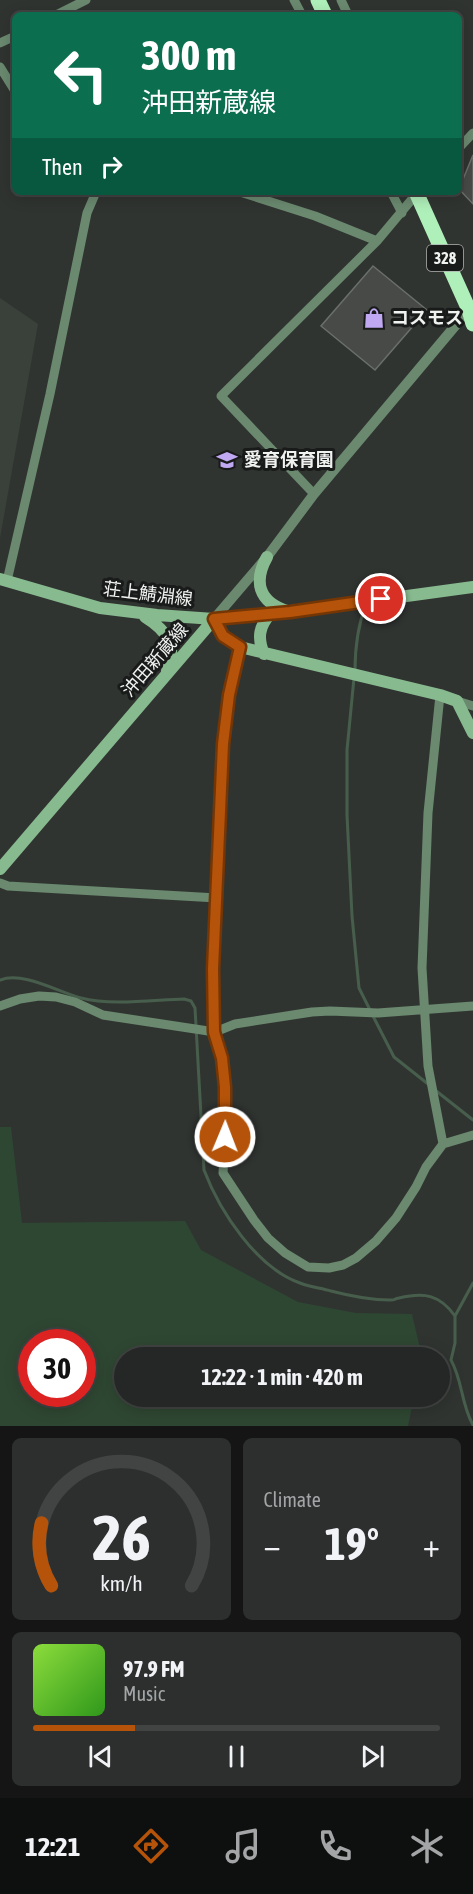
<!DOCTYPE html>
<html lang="en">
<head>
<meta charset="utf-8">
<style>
	body { margin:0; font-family:"Asap Condensed","Noto Sans JP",sans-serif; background:#2c2f2d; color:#f1f3f6; height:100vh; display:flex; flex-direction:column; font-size:22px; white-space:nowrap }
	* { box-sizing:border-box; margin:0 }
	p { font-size:20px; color:#a3a5a7 }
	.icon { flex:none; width:33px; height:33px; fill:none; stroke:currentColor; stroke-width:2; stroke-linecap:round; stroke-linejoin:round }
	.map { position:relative; height:1426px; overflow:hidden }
	.details { display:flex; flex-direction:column; gap:12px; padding:12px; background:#141514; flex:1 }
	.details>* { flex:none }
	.guide { position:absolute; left:12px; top:12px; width:450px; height:183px; border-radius:9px; box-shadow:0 3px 15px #0003,0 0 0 2px #414442; background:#0b6e4f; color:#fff; overflow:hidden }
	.speed { position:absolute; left:18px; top:1329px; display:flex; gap:12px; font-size:30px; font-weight:700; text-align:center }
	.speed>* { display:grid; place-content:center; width:78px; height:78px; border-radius:50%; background:#242725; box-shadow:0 3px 15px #0003,0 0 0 2px #414442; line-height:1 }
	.speed .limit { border:9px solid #d22; background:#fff; color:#111 }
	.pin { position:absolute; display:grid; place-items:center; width:51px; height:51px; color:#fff; margin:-26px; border:3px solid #fff; border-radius:50%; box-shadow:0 2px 6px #0007 }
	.me { position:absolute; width:66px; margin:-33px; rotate:1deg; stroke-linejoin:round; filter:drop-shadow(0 0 4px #0008) }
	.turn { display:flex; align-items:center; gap:21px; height:126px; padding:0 30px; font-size:27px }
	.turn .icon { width:78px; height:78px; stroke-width:2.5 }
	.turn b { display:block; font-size:42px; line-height:51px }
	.then { display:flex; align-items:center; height:57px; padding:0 30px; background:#0003; gap:12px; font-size:22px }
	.big { font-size:45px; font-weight:700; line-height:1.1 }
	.details .card { flex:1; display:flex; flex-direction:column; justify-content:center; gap:9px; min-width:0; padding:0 21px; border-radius:9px; background:#2c2f2d }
	.details .dial { align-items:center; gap:0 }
	.dial svg { height:156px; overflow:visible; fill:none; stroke:#414442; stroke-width:7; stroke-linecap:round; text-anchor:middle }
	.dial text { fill:#f1f3f6; stroke:none }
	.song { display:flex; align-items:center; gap:18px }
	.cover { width:72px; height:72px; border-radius:9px; background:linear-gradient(135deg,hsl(90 70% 55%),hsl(110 70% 35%)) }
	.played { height:6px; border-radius:3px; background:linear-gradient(90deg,#b45309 25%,#414442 25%) }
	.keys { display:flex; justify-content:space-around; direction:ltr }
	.heat { display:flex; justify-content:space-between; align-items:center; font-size:33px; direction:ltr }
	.details .tiles { flex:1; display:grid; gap:12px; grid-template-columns:1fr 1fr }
	.card:last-child { grid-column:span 2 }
	.trip { position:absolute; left:114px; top:1347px; width:336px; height:60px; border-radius:30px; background:#242725; box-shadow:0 3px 15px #0003,0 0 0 2px #414442; font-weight:700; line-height:60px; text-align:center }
	.dock { display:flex; height:96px; justify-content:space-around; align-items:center; background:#0e100f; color:#a3a5a7 }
	.dock .icon { width:42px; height:42px }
	.dock .current { color:#b45309 }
	.dock b { font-size:27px; color:#f1f3f6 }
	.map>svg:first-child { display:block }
</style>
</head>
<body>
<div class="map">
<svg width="473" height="1426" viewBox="0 0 473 1426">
	<rect width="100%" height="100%" fill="#303431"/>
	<path fill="#39413a" d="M 0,298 L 38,324 L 0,538 Z"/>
	<path fill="#2e4732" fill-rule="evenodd" d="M 0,1127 L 11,1127 L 22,1223 L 185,1221 L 201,1250 L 298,1302 L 356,1313 L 412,1314 L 422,1357 L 124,1358 L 124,1396 L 414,1397 L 408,1426 L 0,1426 ZM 32,1342 L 82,1342 L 82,1394 L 32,1394 Z"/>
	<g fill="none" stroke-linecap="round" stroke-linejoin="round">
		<path stroke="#485e4c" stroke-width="3" d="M 355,671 C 355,649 358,625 366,604
			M 354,678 L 347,750 L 347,815 L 352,916 L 359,988 L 370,1010
			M 0,980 C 23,971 58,992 81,998 C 111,1006 153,1000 184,999 L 191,1001 L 195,1008 L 204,1170 C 220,1212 257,1268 300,1283 C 310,1287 321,1288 331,1291 C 350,1296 371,1300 390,1300 C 397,1300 393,1299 399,1298 C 425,1292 440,1295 455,1316
			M 373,1016 L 394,1057 L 428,1084
			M 435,1090 L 473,1120
			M 473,1283 L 455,1316 L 455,1343 L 451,1360 C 463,1382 461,1404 473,1425"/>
	</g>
	<path fill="#474a47" stroke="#6b6f6b" stroke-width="1.5" d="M 473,155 L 473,204 L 459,189 Z
		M 373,266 L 427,310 L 375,370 L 321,326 Z"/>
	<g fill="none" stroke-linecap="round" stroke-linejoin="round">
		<path stroke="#6a896f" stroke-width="9" d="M 294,0 L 302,15
			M 341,0 L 348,15
			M 56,15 L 86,0
			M 0,43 L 15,36
			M 0,67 L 15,91
			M 459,148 L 473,133
			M 240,192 L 315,216 L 377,241
			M 391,192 L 402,213
			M 314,494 L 221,396 L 377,241 L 418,192
			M 7,581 L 50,394 L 87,213 L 96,192
			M 240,647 L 229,695 L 223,744 L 213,969 L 215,1032 L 222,1058 L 225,1087 L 226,1123 L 223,1173 L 254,1220 L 268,1238 L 285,1253 L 308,1267 L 329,1268 L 343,1265 L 356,1258 L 376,1241 L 396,1218 L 416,1187 L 426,1167 L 443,1144 L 473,1135
			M 440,695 L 428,813 L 422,968 L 428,1066 L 443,1144
			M 457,701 L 473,706
			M 0,883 L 8,886 L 217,898
			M 0,1006 L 20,999 L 39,996 L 56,997 L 75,1002 L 103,1015 L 215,1032 L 235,1024 L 312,1012 L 330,1011 L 378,1013 L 473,1006"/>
		<path stroke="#6a896f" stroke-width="10" d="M 214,619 L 267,557 L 314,494 L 471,307"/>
		<path stroke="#88ba8f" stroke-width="12" d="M 267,557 C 253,582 259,602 287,611
			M 0,579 L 100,608 L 157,615 L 214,619 L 290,612 L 473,587
			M 145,617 C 166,630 178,645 167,671
			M 264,654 C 257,638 259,626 271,613
			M 0,869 L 214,619 L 223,636 L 240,647 L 440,695 L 457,701 L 473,733"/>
		<path stroke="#afefb9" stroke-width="15" d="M 318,0 L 325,15
			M 416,192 L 469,310 L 473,324"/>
	</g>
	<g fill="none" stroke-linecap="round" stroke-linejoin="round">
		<g stroke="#753606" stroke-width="15">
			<path id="route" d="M 225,1137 L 225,1087 L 222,1058 L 214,1032 L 213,969 L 223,744 L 229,695 L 240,647 L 223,636 L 214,619 L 290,612 L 381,599"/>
		</g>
		<use href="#route" stroke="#b45309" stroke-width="10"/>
	</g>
	<defs>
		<g id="shop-bare" transform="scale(1.62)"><path d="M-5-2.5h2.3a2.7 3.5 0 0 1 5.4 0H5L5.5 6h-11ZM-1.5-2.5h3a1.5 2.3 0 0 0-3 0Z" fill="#c0a8f3" stroke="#191b1a" stroke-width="2.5" paint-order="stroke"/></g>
		<g id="school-bare" transform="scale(1.62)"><path d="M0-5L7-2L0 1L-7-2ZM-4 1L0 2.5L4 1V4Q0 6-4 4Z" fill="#c0a8f3" stroke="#191b1a" stroke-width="2.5" paint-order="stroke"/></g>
	</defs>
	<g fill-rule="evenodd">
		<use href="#shop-bare" x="374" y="318"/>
		<use href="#school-bare" x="227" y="460"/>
	</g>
	<g text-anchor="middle" stroke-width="6" stroke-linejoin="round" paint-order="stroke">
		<rect fill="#191b1a" stroke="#b0b2b0" stroke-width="1.5" x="427" y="245" width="36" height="26" rx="4.5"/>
		<g font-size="16" font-weight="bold" fill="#f0f2f0">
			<text x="445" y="264">328</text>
		</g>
		<g font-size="18" font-weight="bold" fill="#f0f2f0" stroke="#191b1a" text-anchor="start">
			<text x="391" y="324">コスモス</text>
			<text x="244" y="466">愛育保育園</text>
		</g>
		<g font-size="18" fill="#f0f2f0" stroke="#191b1a">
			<text transform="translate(148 594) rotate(7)" y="6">荘上鯖淵線</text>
			<text transform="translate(155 660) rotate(-49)" y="6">沖田新蔵線</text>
		</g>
	</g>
</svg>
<div class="speed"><div class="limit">30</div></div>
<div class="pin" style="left:381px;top:599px;background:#d93025"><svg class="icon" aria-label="arrive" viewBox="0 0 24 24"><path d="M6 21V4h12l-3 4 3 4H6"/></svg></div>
<svg class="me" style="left:225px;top:1137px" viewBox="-20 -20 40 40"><circle r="17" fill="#b45309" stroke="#fff" stroke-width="3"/><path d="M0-11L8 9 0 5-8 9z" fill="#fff"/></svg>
<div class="trip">12:22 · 1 min · 420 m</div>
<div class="guide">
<div class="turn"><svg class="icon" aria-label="left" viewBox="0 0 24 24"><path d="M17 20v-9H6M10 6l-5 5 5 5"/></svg><div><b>300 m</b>沖田新蔵線</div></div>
<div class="then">Then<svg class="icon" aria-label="right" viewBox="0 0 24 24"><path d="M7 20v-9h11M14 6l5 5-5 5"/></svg></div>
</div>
</div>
<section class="details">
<div class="tiles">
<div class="card dial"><svg viewBox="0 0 100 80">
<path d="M14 69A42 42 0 1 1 86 69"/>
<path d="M14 69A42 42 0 0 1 9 37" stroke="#b45309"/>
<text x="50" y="56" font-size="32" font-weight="700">26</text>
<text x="50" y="72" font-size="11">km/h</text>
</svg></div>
<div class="card"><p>Climate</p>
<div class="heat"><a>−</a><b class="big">19°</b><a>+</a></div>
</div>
<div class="card">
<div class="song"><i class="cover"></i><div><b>97.9 FM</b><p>Music</p></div></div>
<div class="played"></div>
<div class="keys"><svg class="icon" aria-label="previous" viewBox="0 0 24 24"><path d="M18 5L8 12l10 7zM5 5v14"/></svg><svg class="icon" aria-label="pause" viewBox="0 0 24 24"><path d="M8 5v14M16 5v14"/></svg><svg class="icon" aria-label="next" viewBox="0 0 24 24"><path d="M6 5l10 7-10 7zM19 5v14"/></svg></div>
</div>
</div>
</section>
<nav class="dock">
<b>12:21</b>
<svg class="icon current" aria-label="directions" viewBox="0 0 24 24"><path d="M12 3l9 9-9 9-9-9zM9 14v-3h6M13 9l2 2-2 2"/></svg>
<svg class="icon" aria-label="music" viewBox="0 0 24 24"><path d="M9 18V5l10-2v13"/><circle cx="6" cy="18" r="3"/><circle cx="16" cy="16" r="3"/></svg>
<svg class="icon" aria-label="phone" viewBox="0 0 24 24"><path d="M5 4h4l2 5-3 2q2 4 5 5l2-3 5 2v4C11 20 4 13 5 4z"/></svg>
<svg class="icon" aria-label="climate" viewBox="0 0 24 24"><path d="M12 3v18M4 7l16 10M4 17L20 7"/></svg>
</nav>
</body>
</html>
